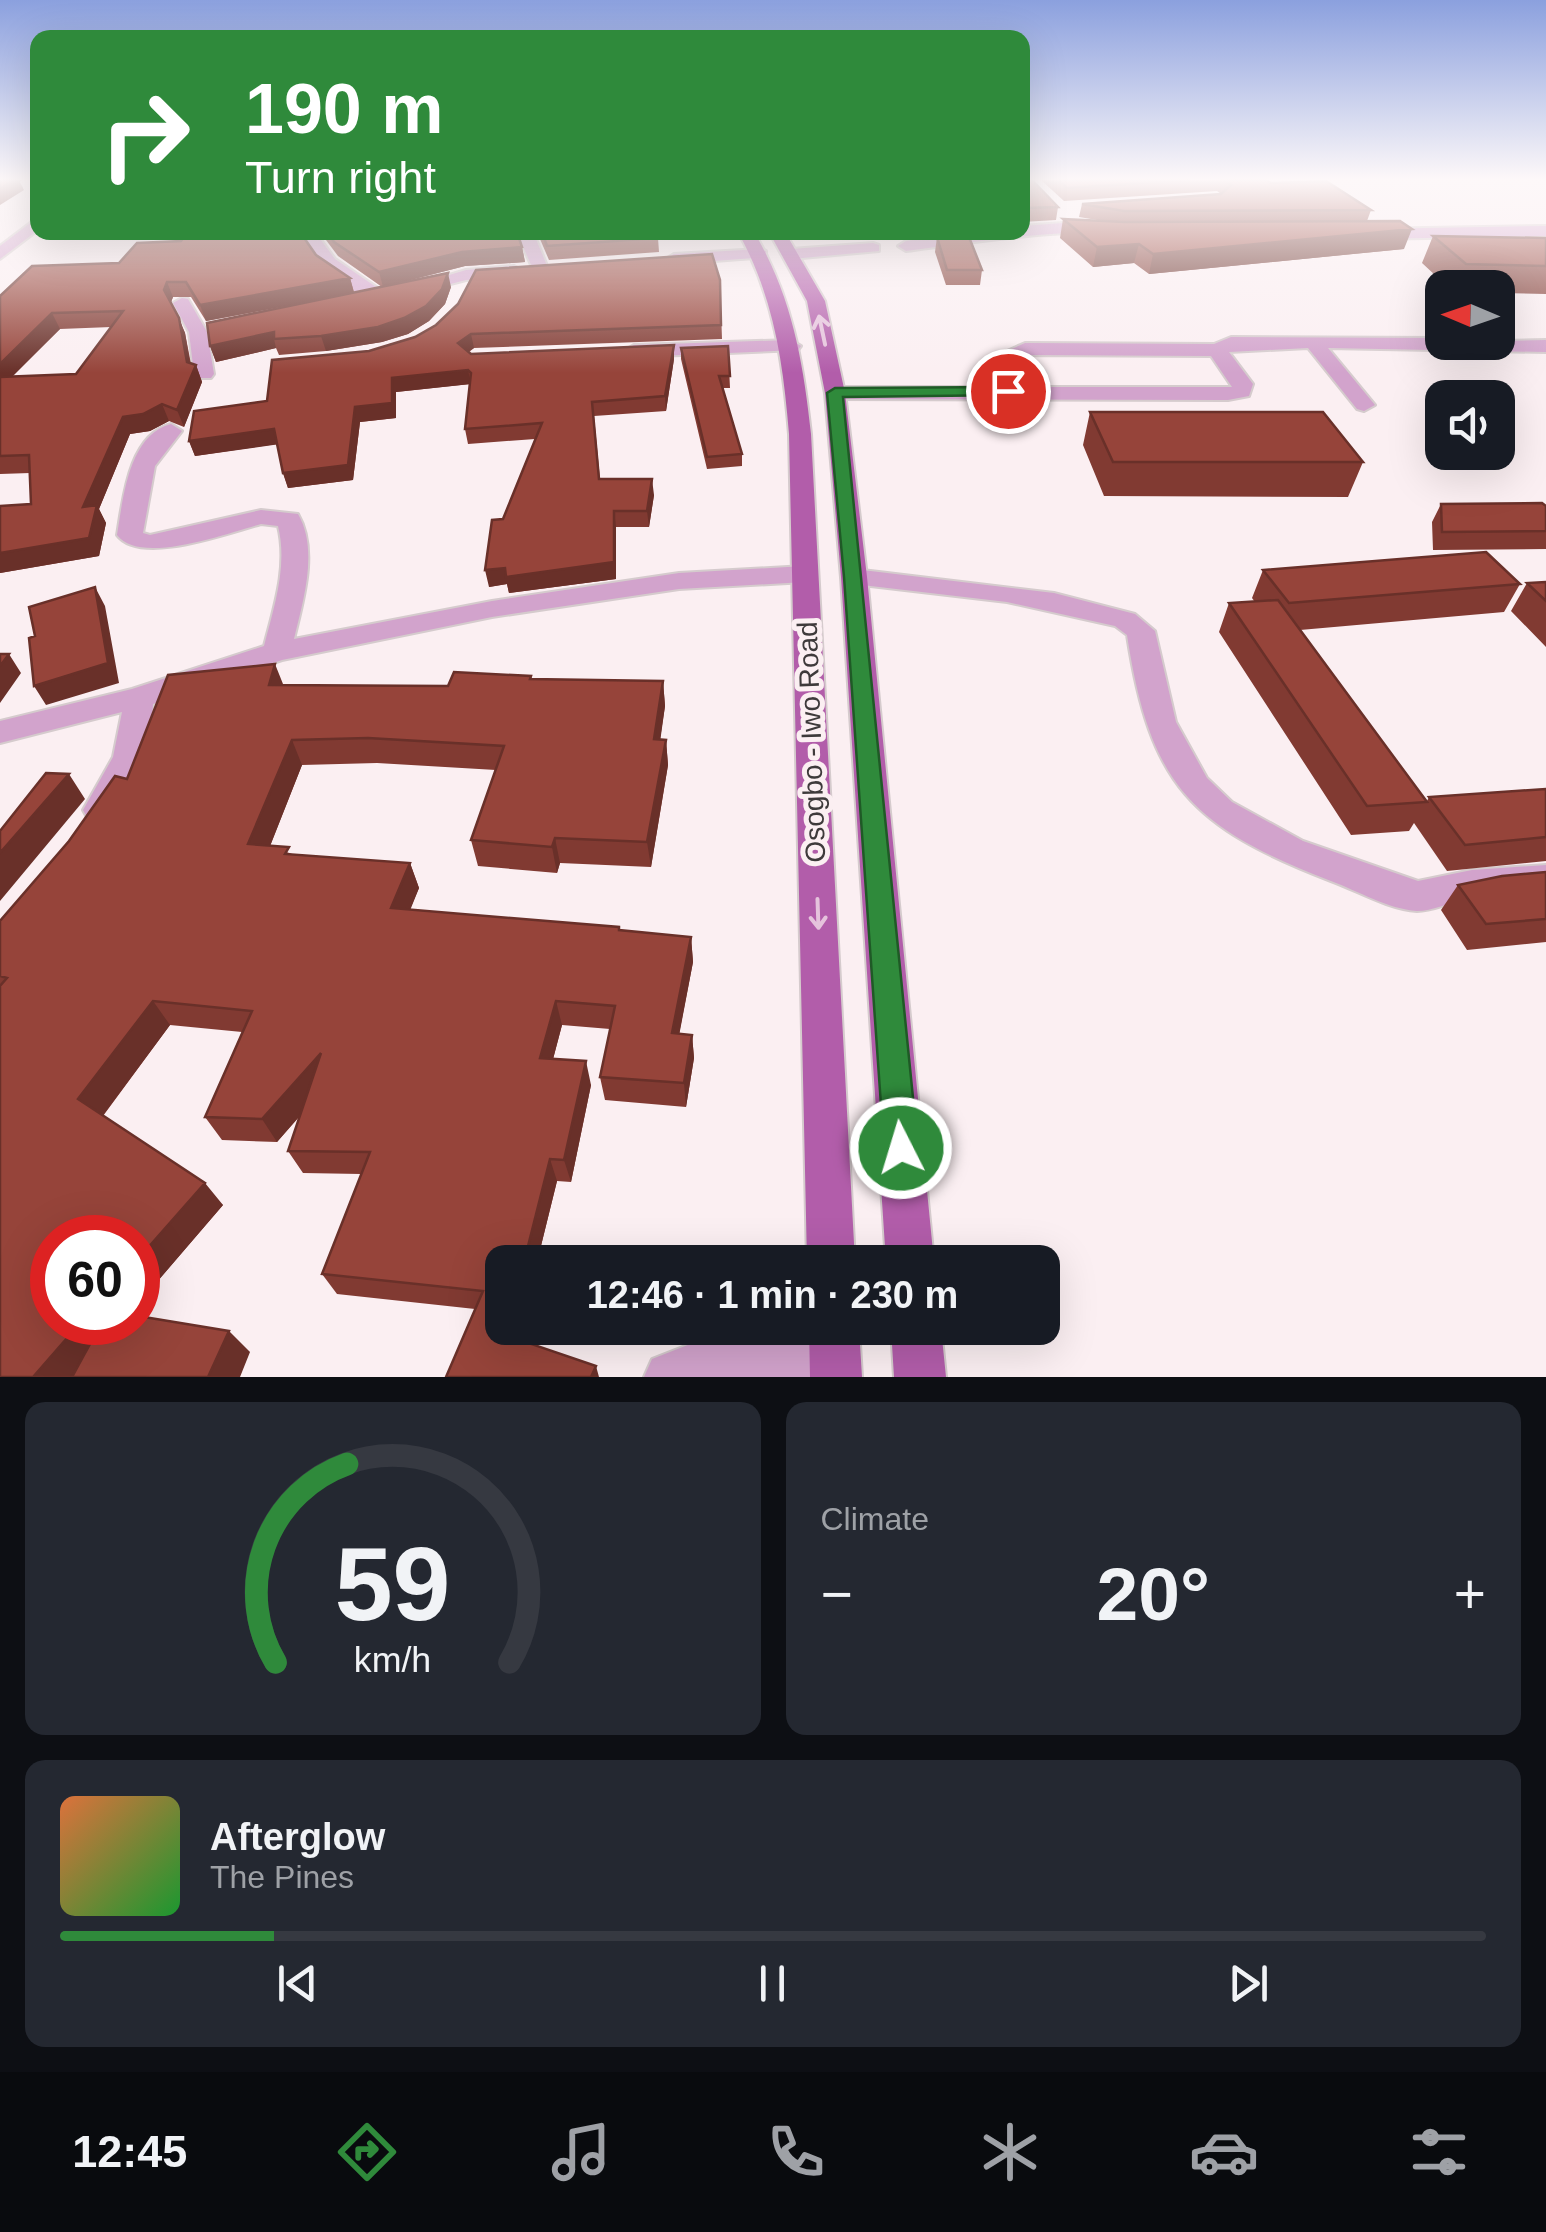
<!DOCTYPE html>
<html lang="en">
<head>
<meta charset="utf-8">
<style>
	body { margin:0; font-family:Helvetica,sans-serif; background:#242831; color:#f1f3f6; height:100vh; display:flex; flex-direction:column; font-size:38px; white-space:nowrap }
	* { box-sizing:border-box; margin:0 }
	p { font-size:32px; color:#9ea1a6 }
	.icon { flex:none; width:55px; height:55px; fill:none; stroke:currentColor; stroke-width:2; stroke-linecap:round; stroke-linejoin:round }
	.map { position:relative; height:1377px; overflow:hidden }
	.side { display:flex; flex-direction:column; gap:25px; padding:25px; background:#0d0f14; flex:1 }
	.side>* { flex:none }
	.guide { position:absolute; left:30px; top:30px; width:1000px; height:210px; border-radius:20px; box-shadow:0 10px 40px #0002; background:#2f8a3b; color:#fff; overflow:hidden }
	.needle { width:65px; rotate:272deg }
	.tools { position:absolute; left:1425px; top:270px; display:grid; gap:20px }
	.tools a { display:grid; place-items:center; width:90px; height:90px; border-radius:20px; background:#171b24; box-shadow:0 10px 40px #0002; font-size:50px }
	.speed { position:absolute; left:30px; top:1215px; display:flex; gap:20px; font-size:50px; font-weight:700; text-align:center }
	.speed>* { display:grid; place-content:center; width:130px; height:130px; border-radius:50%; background:#171b24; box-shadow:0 10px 40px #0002; line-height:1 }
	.speed .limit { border:15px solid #d22; background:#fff; color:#111 }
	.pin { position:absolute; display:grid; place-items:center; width:85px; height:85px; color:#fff; margin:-42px; border:5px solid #fff; border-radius:50%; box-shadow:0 2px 10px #0007 }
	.me { position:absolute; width:110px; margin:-55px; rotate:355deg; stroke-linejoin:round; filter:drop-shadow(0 0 8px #0008) }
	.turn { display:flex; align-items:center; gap:35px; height:210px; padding:0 50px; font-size:45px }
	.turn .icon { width:130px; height:130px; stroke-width:2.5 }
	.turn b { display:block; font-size:70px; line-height:85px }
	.big { font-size:75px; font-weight:600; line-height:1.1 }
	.side .card { flex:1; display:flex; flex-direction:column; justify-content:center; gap:15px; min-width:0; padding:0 35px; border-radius:20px; background:#242831 }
	.side .dial { align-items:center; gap:0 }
	.dial svg { height:260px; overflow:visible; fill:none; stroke:#363941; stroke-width:7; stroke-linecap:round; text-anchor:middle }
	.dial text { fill:#f1f3f6; stroke:none }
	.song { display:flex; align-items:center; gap:30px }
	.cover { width:120px; height:120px; border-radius:15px; background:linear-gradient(135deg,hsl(20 70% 55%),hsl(130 70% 35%)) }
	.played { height:10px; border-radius:5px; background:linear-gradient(90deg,#2f8a3b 15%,#363941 15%) }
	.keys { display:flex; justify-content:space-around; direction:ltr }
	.heat { display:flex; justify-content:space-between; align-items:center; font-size:55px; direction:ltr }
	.side .tiles { flex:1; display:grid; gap:25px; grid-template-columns:1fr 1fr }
	.card:last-child { grid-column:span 2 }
	.trip { position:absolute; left:485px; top:1245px; width:575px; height:100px; border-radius:20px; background:#171b24; box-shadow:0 10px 40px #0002; font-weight:600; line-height:100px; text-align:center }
	.menu { display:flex; height:160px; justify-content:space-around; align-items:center; background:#090b0e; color:#9ea1a6 }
	.menu .icon { width:70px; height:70px }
	.menu .on { color:#2f8a3b }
	.menu b { font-size:45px; color:#f1f3f6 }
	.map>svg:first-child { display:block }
</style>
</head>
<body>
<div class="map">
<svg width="1546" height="1377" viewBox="0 0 1546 1377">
	<rect width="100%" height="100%" fill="#fbeff2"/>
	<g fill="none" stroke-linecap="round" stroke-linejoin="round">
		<g stroke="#d5cbcd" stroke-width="4">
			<path id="minor" d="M 38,217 L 38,230 L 0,259 L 0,246 Z
				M 1077,222 L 1111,231 C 1099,239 1080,231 1065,233 C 1012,236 959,244 906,251 L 898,246 L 906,241 L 972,232 L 1022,232 L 1022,226 Z
				M 1546,226 L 1546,236 L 1369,239 L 1361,234 L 1369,229 Z
				M 298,232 L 315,232 L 335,259 L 385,293 L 385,301 C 355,305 314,255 298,232 Z
				M 517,232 L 533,232 L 548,268 L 546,272 L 534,272 Z
				M 873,243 L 879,245 L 879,251 L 791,259 L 783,254 L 791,249 Z
				M 760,249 L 766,251 L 766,257 L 674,264 L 666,259 L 674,254 Z
				M 514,266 L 523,271 L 520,275 L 466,280 L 411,294 L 402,289 L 466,270 Z
				M 182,298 L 188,299 L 207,332 L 214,374 L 211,378 L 197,378 L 194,374 L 189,332 L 173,303 Z
				M 1231,337 L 1442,338 L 1442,342 L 1546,340 L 1546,352 L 1328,348 L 1375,405 L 1364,411 L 1357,409 L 1308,348 L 1229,352 L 1253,384 L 1249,396 L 1228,400 L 835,399 L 825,393 L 835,387 L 997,387 L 996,356 L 1025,343 L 1214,344 ZM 1027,355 L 1211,356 L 1232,387 L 1018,387 L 1016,359 Z
				M 791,340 L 801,346 L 798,350 L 634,357 L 624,351 L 634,345 Z
				M 171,424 L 182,431 L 155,466 L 143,533 L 150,535 L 261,510 L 298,514 C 319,550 303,601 294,639 L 492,601 L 679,573 L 805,566 L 818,574 L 805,582 L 679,589 L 492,617 L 282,660 L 153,704 C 151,748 137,783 112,819 L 100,823 L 88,819 L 83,810 L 113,757 L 122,712 L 0,743 L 0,721 L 132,689 L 264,646 C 274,607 288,566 278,526 L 261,524 C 227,533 140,566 117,535 C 123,500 128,435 171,424 Z
				M 854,569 L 1054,593 L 1135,614 L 1155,631 L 1176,722 L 1207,778 L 1232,802 L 1303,841 L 1418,881 L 1472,870 L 1546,865 L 1546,893 C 1518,895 1490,895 1462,901 C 1447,903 1433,911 1417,911 C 1388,909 1358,891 1331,881 C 1191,827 1150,785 1127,635 L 1115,626 L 1007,602 L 845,583 L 841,577 L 845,571 Z
				M 835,1335 L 853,1342 L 860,1360 L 853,1377 L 644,1377 L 652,1359 L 703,1339 Z"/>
		</g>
		<g stroke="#d5cbcd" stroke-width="4">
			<path id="major" d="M 738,232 L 754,232 C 792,296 803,361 811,434 L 855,1262 L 807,1262 L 789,434 C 783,362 774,297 738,232 Z
				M 769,232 L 785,232 L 825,301 L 845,393 L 867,577 L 934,1262 L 886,1262 L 841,577 L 825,393 L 807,301 Z
				M 809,1328 L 859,1328 L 862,1377 L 810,1377 Z
				M 891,1328 L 941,1328 L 946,1377 L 894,1377 Z"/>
		</g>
		<use href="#minor" fill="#d2a3cc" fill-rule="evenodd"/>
		<use href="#major" fill="#b25daa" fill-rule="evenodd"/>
	</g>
	<path fill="#813a32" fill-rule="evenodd" d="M 1022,180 L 1058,207 L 1056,220 L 1022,222 Z
		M 1041,180 L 1266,180 L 1271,183 L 1371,210 L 1367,221 L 1404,249 L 1149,274 L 1134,263 L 1093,267 L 1060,238 L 1063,219 L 1103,221 L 1079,217 L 1082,204 L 1221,194 L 1217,191 L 1064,201 Z
		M 320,232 L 517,232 L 522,247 L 525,262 L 465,266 L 395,284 L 451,287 L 445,304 L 429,321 L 408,334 L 382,342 L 326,351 L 279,355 L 276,348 L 216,362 L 210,346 L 330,298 L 206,321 L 191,297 L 173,297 L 171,302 L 185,333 L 191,364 L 196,365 L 202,382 L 184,427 L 169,421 L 150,431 L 130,434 L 99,509 L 106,523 L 99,556 L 0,573 L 0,506 L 31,504 L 30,473 L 0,474 L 0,296 L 316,255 L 350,278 L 354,292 L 382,287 L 338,256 ZM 111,327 L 76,374 L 12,376 L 60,329 Z
		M 537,232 L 655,232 L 658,238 L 659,252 L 549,260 Z
		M 1433,236 L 1546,238 L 1546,294 L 1498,293 L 1498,288 L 1449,288 L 1422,263 Z
		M 937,237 L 982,270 L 980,285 L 946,285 L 935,252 Z
		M 720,280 L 722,339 L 474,348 L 469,352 L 471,354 L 674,359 L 666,411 L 594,416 L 600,479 L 654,495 L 649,527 L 616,527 L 616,579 L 509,593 L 507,584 L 489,587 L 503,519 L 535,439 L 468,444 L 465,429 L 470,384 L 396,392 L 396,418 L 360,422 L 353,480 L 288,488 L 283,473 L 277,444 L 195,456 L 189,441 L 369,351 Z
		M 728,346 L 730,388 L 723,388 L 742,454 L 742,466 L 707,469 L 681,359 L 681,348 Z
		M 1090,412 L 1363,462 L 1348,497 L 1104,496 L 1083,445 Z
		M 1441,504 L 1546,506 L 1546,549 L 1433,550 L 1432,522 Z
		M 1263,570 L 1520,584 L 1504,612 L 1300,630 L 1427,801 L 1429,797 L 1546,789 L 1546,861 L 1447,871 L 1414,823 L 1409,831 L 1351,835 L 1219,632 L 1229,603 L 1255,602 L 1252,598 Z
		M 1546,582 L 1546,647 L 1511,611 L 1527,583 Z
		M 531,676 L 532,679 L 663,681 L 665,706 L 660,739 L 666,740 L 668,765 L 651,867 L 560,863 L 557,873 L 478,866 L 471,840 L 496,770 L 377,763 L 302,765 L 270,846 L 292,854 L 410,863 L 419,888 L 410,909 L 691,937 L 693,962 L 679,1034 L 692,1035 L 694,1058 L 686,1107 L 605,1100 L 600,1077 L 610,1029 L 562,1025 L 553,1059 L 591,1085 L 571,1182 L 557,1181 L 537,1262 L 502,1262 L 502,1328 L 521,1328 L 518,1339 L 446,1377 L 475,1309 L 337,1294 L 322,1274 L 361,1174 L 303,1173 L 288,1151 L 300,1116 L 277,1142 L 222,1140 L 205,1117 L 242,1032 L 170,1025 L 103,1116 L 223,1205 L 138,1304 L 138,1238 L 52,1322 L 250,1352 L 0,1377 L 0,921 L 127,779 L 283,685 L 448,686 Z
		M 1546,872 L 1546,942 L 1467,950 L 1441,910 L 1458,885 Z"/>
	<path fill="#693029" d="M 4,180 L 22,180 L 20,182 L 24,190 L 0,205 L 0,189 Z
		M 1412,229 L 1404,249 L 1149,274 L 1153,254 Z
		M 1139,244 L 1134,263 L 1093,267 L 1097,247 Z
		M 522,247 L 525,262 L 465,266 L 383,287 L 379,272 L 462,252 Z
		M 448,273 L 451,287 L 445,304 L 429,321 L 408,334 L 382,342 L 326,351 L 321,336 Z
		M 350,278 L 354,293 L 206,321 L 200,305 Z
		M 167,282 L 173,297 L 170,305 L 164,290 Z
		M 52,313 L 60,329 L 4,385 L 0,377 L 0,364 Z
		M 179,318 L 185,333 L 192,374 L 196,365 L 202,382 L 184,427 L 177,410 L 187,362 Z
		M 274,332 L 274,339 L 276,348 L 216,362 L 210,346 Z
		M 471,334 L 474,348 L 460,357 L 458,343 Z
		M 674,345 L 674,359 L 666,411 L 665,396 Z
		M 468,370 L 471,384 L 396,392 L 396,418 L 360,422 L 353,480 L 288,488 L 283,473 L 355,407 L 392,378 Z
		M 162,404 L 169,421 L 150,431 L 130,434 L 99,509 L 106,523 L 99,556 L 0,573 L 0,553 L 83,507 L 123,417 Z
		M 274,429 L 280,444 L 195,456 L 189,441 Z
		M 652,479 L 654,495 L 649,527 L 647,511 Z
		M 614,511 L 616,527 L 616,579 L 509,593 L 507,584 L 489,587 L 485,570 Z
		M 95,587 L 105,606 L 119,683 L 46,705 L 34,686 Z
		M 9,654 L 21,673 L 0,703 L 0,666 Z
		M 275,664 L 285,689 L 269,685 Z
		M 663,681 L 665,706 L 657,764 L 654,739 Z
		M 292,740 L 302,765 L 261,869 L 248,844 Z
		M 666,740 L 668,765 L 651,867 L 647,842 Z
		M 69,774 L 85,799 L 0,901 L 0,853 Z
		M 555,838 L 560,863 L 557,873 L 552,847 Z
		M 410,863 L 419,888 L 401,933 L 391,908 Z
		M 691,937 L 693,962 L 675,1057 L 672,1033 Z
		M 153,1001 L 170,1025 L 98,1122 L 78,1099 Z
		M 556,1001 L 562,1025 L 547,1082 L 540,1058 Z
		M 692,1035 L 694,1058 L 686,1107 L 684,1083 Z
		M 321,1053 L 334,1076 L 277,1142 L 262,1119 Z
		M 586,1061 L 591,1085 L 571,1182 L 564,1160 Z
		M 550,1159 L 557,1181 L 537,1262 L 524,1262 Z
		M 205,1183 L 223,1205 L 138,1304 L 138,1259 Z
		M 81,1322 L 122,1322 L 75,1377 L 33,1377 Z
		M 507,1328 L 521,1328 L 514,1354 L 505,1335 Z
		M 229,1331 L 250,1352 L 240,1377 L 208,1377 Z
		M 596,1366 L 599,1377 L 591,1377 Z"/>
	<path fill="#96443a" stroke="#693029" stroke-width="2.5" d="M 0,180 L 14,180 L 0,189 Z
		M 1022,180 L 1032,180 L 1058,207 L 1022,208 Z
		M 1058,180 L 1191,180 L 1067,188 Z
		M 1223,180 L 1266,180 L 1271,183 L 1326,181 L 1371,210 L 1124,211 L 1082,204 L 1221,194 L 1231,185 Z
		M 1063,219 L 1125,222 L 1400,221 L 1412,229 L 1153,254 L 1139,244 L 1097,247 Z
		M 188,232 L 300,232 L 316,255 L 350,278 L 200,305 L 186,282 L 167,282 L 164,290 L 179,318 L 187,362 L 196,365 L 177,410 L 162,404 L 143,414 L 123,417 L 83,507 L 97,505 L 89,538 L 0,553 L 0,506 L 31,504 L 29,455 L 0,456 L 0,377 L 76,374 L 123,311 L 52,313 L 0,364 L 0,296 L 32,266 L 119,263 L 137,243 L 181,241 Z
		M 327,232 L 517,232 L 522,247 L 462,252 L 379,272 L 334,242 Z
		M 542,232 L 655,232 L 658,238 L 547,246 Z
		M 1433,236 L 1546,238 L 1546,266 L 1466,264 Z
		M 937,237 L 969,237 L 982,270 L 947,270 Z
		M 712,254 L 720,280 L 721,325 L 471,334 L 458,343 L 471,354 L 674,345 L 665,396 L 592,402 L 599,479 L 652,479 L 647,511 L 614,511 L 614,562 L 506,577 L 505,568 L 485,570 L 492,520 L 503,519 L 542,423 L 465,429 L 471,373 L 468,370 L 392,378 L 392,403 L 355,407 L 348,465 L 283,473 L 274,429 L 189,441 L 194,411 L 267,401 L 272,360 L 369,351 L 415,337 L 436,325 L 458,304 L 476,270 Z
		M 448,273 L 442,289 L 426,306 L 404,318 L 378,327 L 321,336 L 274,339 L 274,332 L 210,346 L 207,323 Z
		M 728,346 L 730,376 L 719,376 L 742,454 L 707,457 L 681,348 Z
		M 1090,412 L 1323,412 L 1363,462 L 1113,462 Z
		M 1542,503 L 1546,506 L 1546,531 L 1442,532 L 1441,504 Z
		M 1486,552 L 1520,584 L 1289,603 L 1263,570 Z
		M 1546,582 L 1546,601 L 1527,583 Z
		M 95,587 L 108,663 L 34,686 L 29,638 L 35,636 L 29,607 Z
		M 1278,600 L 1427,802 L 1367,806 L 1229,603 Z
		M 0,654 L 9,654 L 0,666 Z
		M 275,664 L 269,685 L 448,686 L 454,672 L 531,676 L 530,679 L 663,681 L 654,739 L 666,740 L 647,842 L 555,838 L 552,847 L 471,840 L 504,746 L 368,738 L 292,740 L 248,844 L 289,847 L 285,854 L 410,863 L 391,908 L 619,927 L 619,930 L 691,937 L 672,1033 L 692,1035 L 684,1083 L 600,1077 L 615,1006 L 556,1001 L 540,1058 L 586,1061 L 564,1160 L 550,1159 L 524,1262 L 502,1262 L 502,1328 L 507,1328 L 505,1335 L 596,1366 L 591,1377 L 446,1377 L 483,1291 L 322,1274 L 370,1152 L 288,1151 L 321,1053 L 262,1119 L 205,1117 L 252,1011 L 153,1001 L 78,1099 L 205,1183 L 138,1259 L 138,1238 L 52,1238 L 52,1322 L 81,1322 L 33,1377 L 0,1377 L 0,986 L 7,978 L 0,976 L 0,921 L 69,841 L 115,776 L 127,779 L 168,675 Z
		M 46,773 L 69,774 L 0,853 L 0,831 Z
		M 1546,789 L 1546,837 L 1465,845 L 1429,797 Z
		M 1546,872 L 1546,919 L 1486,924 L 1458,885 L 1502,876 Z
		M 138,1316 L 229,1331 L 208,1377 L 72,1377 L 102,1322 L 138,1322 Z"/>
	<defs><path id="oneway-shaft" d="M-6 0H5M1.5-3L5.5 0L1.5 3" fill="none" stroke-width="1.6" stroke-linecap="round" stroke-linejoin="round" transform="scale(2.5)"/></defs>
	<g stroke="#e5c3dc">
		<use href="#oneway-shaft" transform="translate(822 330) rotate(-102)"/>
		<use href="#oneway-shaft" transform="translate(818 914) rotate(88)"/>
	</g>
	<linearGradient id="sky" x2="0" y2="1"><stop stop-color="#8ba0de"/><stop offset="0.48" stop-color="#fdf8f9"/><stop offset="1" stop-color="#fdf8f9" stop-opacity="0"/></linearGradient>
	<rect width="1546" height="373" fill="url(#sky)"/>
	<path fill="#2f8a3b" stroke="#1f5a26" stroke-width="2.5" d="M 1008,387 L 1016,391 L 1014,395 L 843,397 L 918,1148 L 913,1160 L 901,1165 L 889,1160 L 884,1148 L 844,577 L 827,393 L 835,388 Z"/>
	<g text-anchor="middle" stroke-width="10" stroke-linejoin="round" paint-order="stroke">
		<g font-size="28" fill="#3e3a3b" stroke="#fbeff2">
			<text transform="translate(811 742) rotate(-92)" y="10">Osogbo - Iwo Road</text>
		</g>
	</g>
</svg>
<div class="tools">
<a><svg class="needle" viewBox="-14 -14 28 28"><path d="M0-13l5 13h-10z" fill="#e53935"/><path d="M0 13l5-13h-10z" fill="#9ea1a6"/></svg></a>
<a><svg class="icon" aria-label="sound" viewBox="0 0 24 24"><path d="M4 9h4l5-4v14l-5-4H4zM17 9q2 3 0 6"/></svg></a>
</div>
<div class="speed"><div class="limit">60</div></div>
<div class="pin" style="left:1008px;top:391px;background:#d93025"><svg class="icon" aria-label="arrive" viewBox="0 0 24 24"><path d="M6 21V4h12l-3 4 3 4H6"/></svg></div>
<svg class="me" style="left:901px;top:1148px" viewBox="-20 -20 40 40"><circle r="17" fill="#2f8a3b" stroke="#fff" stroke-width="3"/><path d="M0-11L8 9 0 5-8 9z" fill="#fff"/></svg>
<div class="trip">12:46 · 1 min · 230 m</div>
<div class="guide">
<div class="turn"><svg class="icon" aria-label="right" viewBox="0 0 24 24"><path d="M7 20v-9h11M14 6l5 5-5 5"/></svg><div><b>190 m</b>Turn right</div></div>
</div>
</div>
<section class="side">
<div class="tiles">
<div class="card dial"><svg viewBox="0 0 100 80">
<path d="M14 69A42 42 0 1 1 86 69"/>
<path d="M14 69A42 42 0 0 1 36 8" stroke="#2f8a3b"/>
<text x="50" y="56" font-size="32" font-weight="700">59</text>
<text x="50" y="72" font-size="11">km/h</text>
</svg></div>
<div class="card"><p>Climate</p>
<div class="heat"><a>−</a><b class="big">20°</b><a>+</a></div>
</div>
<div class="card">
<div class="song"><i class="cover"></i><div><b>Afterglow</b><p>The Pines</p></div></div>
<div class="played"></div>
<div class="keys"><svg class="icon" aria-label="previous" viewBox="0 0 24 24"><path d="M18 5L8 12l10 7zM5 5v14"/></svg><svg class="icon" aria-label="pause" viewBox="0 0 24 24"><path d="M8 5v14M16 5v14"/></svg><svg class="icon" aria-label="next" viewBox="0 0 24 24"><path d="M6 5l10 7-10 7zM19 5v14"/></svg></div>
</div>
</div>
</section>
<nav class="menu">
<b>12:45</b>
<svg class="icon on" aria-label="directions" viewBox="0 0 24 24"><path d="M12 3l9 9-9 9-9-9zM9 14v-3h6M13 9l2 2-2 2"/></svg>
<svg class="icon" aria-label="music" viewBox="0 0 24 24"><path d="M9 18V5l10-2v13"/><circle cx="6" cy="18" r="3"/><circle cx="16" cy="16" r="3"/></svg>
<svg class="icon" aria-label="phone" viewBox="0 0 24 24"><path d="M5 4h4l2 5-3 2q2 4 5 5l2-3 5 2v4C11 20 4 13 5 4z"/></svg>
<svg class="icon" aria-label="climate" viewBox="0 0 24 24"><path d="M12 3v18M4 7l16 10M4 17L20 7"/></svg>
<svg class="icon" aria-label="car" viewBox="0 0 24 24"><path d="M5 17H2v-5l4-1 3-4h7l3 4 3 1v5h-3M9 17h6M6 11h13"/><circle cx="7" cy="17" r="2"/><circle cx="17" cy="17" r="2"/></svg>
<svg class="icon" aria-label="filters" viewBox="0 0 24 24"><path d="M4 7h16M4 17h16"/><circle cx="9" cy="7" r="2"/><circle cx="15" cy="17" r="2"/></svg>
</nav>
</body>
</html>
